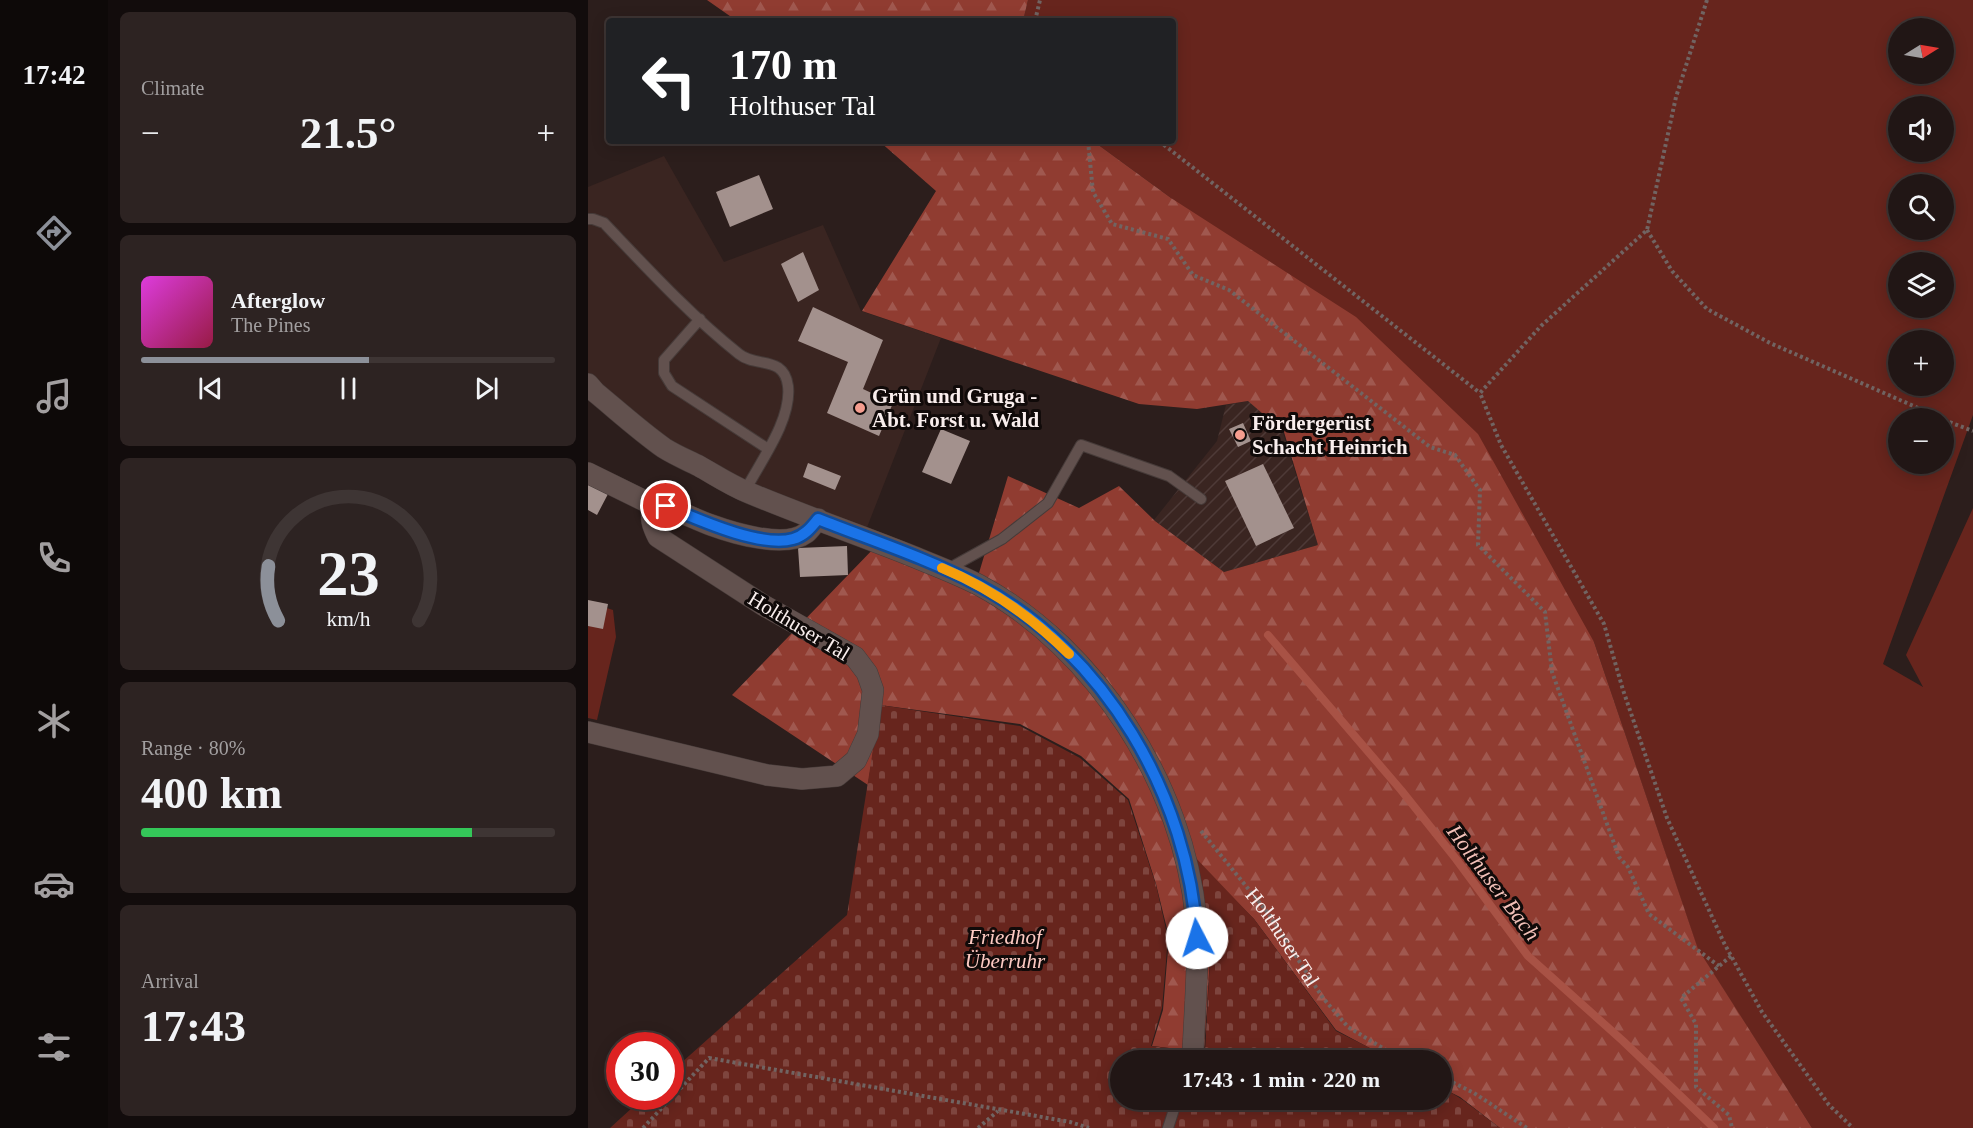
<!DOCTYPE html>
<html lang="en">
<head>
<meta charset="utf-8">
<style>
	body { margin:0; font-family:"Times New Roman",serif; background:#2d2322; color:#f1f3f6; height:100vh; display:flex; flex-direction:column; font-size:22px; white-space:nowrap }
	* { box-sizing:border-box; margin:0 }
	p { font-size:20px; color:#a29fa0 }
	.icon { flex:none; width:33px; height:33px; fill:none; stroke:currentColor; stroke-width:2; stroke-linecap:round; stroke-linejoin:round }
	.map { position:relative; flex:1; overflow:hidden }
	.drawer { display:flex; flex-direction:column; gap:12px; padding:12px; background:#120c0c; width:480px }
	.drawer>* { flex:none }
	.banner { position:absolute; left:18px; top:18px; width:570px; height:126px; border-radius:6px; box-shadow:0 3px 15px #0003,0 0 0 2px #3e3534; background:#202124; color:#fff; overflow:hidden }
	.needle { width:39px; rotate:79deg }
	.tools { position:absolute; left:1300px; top:18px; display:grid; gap:12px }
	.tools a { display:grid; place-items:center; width:66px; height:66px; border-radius:50%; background:#211615; box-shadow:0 3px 15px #0003,0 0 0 2px #3e3534; font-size:30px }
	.speed { position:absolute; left:18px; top:1032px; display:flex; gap:12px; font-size:30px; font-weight:700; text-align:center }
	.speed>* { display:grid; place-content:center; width:78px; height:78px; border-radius:50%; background:#211615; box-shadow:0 3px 15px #0003,0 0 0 2px #3e3534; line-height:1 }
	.speed .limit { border:9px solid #d22; background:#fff; color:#111 }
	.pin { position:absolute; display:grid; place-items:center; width:51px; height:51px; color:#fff; margin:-26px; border:3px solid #fff; border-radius:50%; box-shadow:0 2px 6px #0007 }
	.me { position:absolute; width:66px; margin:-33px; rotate:355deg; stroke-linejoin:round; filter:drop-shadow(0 0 4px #0008) }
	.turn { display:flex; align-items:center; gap:21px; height:126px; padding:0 24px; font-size:27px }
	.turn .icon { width:78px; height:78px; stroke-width:2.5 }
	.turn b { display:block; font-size:42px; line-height:51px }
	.big { font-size:45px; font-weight:700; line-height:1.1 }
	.drawer .tile { flex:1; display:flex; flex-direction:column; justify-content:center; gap:9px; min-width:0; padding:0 21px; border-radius:9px; background:#2d2322 }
	.drawer .dial { align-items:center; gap:0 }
	.dial svg { height:156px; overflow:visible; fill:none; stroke:#3e3534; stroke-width:7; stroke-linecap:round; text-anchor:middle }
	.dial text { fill:#f1f3f6; stroke:none }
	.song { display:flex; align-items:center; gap:18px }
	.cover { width:72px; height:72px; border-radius:9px; background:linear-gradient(135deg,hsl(300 70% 55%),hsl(340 70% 35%)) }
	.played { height:6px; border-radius:3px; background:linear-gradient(90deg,#8c9099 55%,#3e3534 55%) }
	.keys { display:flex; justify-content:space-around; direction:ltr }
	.heat { display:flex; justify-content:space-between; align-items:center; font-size:33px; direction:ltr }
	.charge { height:9px; border-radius:4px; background:linear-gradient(90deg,#34c759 80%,#3e3534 0) }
	.trip { position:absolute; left:522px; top:1050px; width:342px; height:60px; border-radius:30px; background:#211615; box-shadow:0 3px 15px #0003,0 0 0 2px #3e3534; font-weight:700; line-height:60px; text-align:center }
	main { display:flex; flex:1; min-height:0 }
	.menu { display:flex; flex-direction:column; width:108px; justify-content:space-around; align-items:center; background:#0d0908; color:#a29fa0 }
	.menu .icon { width:42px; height:42px }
	.menu .selected { color:#8c9099 }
	.menu b { font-size:27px; color:#f1f3f6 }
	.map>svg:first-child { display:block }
</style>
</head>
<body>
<main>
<nav class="menu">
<b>17:42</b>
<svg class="icon selected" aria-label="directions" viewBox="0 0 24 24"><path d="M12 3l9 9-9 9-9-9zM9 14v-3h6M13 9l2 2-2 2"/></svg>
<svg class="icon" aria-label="music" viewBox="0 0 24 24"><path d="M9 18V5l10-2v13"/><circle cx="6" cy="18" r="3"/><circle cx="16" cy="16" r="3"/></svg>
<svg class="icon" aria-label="phone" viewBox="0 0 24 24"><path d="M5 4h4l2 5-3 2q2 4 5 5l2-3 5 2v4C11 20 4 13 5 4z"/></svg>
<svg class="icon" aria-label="climate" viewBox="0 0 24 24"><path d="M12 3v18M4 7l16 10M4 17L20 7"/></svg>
<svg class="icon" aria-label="car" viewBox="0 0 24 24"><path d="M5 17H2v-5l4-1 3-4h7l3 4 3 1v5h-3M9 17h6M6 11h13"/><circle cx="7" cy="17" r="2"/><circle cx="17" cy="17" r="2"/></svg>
<svg class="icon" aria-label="filters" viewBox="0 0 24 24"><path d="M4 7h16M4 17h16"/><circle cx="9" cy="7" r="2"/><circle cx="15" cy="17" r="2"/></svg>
</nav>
<section class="drawer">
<div class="tile"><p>Climate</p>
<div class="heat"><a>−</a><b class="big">21.5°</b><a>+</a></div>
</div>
<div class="tile">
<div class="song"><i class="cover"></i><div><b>Afterglow</b><p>The Pines</p></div></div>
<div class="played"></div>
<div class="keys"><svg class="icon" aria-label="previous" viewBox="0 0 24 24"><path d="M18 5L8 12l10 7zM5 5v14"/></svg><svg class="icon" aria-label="pause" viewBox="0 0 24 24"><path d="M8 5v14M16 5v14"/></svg><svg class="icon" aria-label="next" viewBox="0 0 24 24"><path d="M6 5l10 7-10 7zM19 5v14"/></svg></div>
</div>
<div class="tile dial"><svg viewBox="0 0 100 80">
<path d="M14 69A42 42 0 1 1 86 69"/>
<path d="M14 69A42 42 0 0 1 9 41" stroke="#8c9099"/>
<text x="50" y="56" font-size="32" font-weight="700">23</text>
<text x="50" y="72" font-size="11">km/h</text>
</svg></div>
<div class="tile"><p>Range · 80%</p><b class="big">400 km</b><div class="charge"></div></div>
<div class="tile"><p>Arrival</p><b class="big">17:43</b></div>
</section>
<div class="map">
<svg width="1385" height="1128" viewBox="0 0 1385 1128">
	<defs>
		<pattern id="industrial-furrows" width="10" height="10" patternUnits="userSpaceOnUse" patternTransform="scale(1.5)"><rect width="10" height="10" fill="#3a2521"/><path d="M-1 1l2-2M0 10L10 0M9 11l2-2" fill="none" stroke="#4e3a37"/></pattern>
		<pattern id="forest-firs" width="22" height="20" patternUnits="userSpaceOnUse" patternTransform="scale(1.5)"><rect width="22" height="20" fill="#903c31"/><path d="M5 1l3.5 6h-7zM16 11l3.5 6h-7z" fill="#a0584f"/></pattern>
		<pattern id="cemetery-stones" width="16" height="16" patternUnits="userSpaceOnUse" patternTransform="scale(1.5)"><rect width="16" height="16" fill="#67251d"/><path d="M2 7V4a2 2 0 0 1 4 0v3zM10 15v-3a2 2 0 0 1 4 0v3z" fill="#7e453e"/></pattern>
	</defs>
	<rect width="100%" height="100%" fill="#2c1e1c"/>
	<path fill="#3a2521" d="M 76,156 L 136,262 L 235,225 L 273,311 L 353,338 L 276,535 L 79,448 L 0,383 L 0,187 Z"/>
	<path fill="url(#industrial-furrows)" d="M 661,401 L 695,433 L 730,545 L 636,572 L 566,520 L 629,441 L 638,405 Z"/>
	<path fill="#67251d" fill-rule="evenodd" d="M 440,0 L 1385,0 L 1385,415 L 1295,664 L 1335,687 L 1318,655 L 1385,508 L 1385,1128 L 1224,1128 L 1110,950 L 1006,642 L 583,198 L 505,141 L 585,141 L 585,21 L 435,21 ZM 1311,28 L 1356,28 L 1356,74 L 1311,74 ZM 1311,106 L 1356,106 L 1356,152 L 1311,152 ZM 1311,184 L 1356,184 L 1356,230 L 1311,230 ZM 1311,262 L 1356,262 L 1356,308 L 1311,308 ZM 1311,340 L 1356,340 L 1356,386 L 1311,386 ZM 1311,418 L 1356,418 L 1356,464 L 1311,464 Z
		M 0,602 L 25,610 L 28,637 L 9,720 L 0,718 Z"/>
	<path fill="url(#forest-firs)" d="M 119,0 L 440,0 L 435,21 L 149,21 Z
		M 291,141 L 505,141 L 583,198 L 768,317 L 890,434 L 1006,642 L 1110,949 L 1224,1128 L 912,1128 L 872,1097 L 854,1088 L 854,1060 L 804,1060 L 748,1030 L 666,919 L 606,859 L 623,942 L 616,1052 L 564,1046 L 575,1010 L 581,937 L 568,884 L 541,799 L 493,756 L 432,724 L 292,705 L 280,785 L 144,695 L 290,544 L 378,579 L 391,573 L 420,476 L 491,508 L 531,486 L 567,521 L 636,572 L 730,545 L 696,432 L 660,401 L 609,409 L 551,404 L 274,311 L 348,191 Z"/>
	<path fill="url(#cemetery-stones)" d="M 292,705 L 432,726 L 492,758 L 540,800 L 568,885 L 580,938 L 574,1008 L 563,1046 L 617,1052 L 623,941 L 605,855 L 666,919 L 748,1031 L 806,1060 L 532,1060 L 532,1100 L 854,1100 L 854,1087 L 875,1100 L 912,1128 L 22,1128 L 56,1097 L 82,1096 L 83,1072 L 259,915 Z"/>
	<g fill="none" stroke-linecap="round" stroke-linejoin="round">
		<path stroke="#a85245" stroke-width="8" d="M 680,635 L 813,790 L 868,859 L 940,956 L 1035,1041 L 1126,1128"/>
	</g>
	<path fill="#a3918d" d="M 171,175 L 185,209 L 142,227 L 128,192 Z
		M 215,252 L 231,290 L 210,302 L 193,264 Z
		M 225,307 L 295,340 L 275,389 L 305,403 L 291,436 L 239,413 L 260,362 L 210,341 Z
		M 655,423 L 663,441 L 650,447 L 641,429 Z
		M 353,429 L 382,441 L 363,484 L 334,472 Z
		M 220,463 L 253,476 L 247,490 L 215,477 Z
		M 675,464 L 706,528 L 668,546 L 637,481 Z
		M 0,484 L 20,494 L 9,515 L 0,510 Z
		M 259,546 L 260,575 L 212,577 L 210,548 Z
		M 0,600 L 20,604 L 15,629 L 0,626 Z"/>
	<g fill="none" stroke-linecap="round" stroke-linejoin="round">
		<g stroke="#463b39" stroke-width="12">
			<path id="service" d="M 0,219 L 5,219 L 16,223 C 59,268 102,315 151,354 C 168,368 196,355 200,386 C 204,420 172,462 157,491
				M 112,319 L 76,360 L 76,373 L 84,386 L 180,449
				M 358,570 L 414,539 L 460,503 L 493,445 L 581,476 L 613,499
				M 580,1128 L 589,1100"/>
		</g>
		<g stroke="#463b39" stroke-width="22">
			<path id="minor" d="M 0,384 L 7,392 C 30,411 52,431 76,448 C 87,455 99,460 111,466 C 127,475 142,485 159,492 C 211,514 266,533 319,554 C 343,564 368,573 391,585 C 508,648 596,786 608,918 C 611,962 607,1006 605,1051
				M 0,473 L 65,505
				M 0,732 L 179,775 L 214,779 L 249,776 L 268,760 L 280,734 L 285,690 L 279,673 L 267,657 L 175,605 L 70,537 C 64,525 62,519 65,505 C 86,507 103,518 123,525 C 145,533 197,549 218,533 C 222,530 226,523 230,519"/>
		</g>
		<g stroke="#716462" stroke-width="4" stroke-dasharray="3 3" stroke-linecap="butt">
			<path d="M 1119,0 L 1088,97 L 1059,230 L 953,326 L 892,393 L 913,445 L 1016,624 L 1035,690 L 1079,818 L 1136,943 L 1174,1012 L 1241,1105 L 1265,1128"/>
			<path d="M 447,21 L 452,0"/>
			<path d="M 500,141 L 505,192 L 524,224 L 580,239 L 605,275 L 641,290 L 842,447 L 867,455 L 892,490 L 890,545 L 957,612 L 964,672 L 1031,857 L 1040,867 L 1061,914 L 1131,966"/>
			<path d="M 571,141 L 892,393"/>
			<path d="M 1059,230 L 1084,271 L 1119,309 L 1182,343 L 1353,418"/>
			<path d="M 1356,420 L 1385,431"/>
			<path id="s1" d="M 613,831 L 680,913 L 735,998 L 760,1027 L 798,1050 L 820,1060"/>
			<path d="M 1143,956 L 1093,998 L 1108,1024 L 1108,1087 L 1141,1115 L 1144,1128"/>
			<path d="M 854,1077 L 886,1093 L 939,1128"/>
			<path d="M 55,1128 L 121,1058 L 482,1122 L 501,1128"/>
			<path d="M 390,1128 L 410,1111"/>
		</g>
		<use href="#service" stroke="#62514e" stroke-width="10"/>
		<use href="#minor" stroke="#62514e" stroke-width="21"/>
	</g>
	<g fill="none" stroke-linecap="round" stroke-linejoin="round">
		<g stroke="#114b97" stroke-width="15">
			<path id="route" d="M 78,506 C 109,519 172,548 205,539 C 216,536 223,528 230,519 C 283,540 339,558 390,585 C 517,652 601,797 609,938"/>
		</g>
		<use href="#route" stroke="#1a73e8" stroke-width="10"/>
		<path stroke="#f59e0b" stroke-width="10" d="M 354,568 C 402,588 445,618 481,654"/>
	</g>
	<g fill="#f59d8f" stroke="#100a09" stroke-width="2">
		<circle cx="272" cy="408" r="6"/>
		<circle cx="652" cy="435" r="6"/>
	</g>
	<g text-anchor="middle" stroke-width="6" stroke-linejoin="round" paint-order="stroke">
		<g font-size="21" font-weight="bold" fill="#f9eeed" stroke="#100a09" text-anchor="start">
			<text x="284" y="403">Grün und Gruga -<tspan x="284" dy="24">Abt. Forst u. Wald</tspan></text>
			<text x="664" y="430">Fördergerüst<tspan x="664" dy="24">Schacht Heinrich</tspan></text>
		</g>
		<g font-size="21" fill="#f9eeed" stroke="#100a09">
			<text transform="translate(211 626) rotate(31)" y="7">Holthuser Tal</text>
			<text dy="7" stroke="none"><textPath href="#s1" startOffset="134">Holthuser Tal</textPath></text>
		</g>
		<g font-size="21" font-style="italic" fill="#fdcac2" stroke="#100a09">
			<text x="417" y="944">Friedhof<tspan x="417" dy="24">Überruhr</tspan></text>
		</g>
		<g font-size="22" font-style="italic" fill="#f2c0b8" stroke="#100a09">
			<text transform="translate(906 882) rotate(53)" y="8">Holthuser Bach</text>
		</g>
	</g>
</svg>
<div class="tools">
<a><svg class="needle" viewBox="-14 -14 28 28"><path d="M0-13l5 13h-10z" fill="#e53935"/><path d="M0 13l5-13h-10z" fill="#a29fa0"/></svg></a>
<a><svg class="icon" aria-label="sound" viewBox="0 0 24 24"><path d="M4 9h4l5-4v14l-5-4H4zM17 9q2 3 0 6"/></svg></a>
<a><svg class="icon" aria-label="search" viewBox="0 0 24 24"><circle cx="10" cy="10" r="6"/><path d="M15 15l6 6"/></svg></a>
<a><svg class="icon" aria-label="layers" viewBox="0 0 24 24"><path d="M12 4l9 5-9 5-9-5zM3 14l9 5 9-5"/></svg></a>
<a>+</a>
<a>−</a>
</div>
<div class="speed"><div class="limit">30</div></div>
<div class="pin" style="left:78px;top:506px;background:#d93025"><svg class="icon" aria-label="arrive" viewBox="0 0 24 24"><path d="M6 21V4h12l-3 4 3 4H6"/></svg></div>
<svg class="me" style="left:609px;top:938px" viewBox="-20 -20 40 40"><circle r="19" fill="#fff"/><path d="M0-13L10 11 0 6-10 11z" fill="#1a73e8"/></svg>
<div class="trip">17:43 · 1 min · 220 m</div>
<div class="banner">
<div class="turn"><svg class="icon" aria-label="left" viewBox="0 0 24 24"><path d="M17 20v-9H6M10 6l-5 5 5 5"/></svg><div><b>170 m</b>Holthuser Tal</div></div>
</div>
</div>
</main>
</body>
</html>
